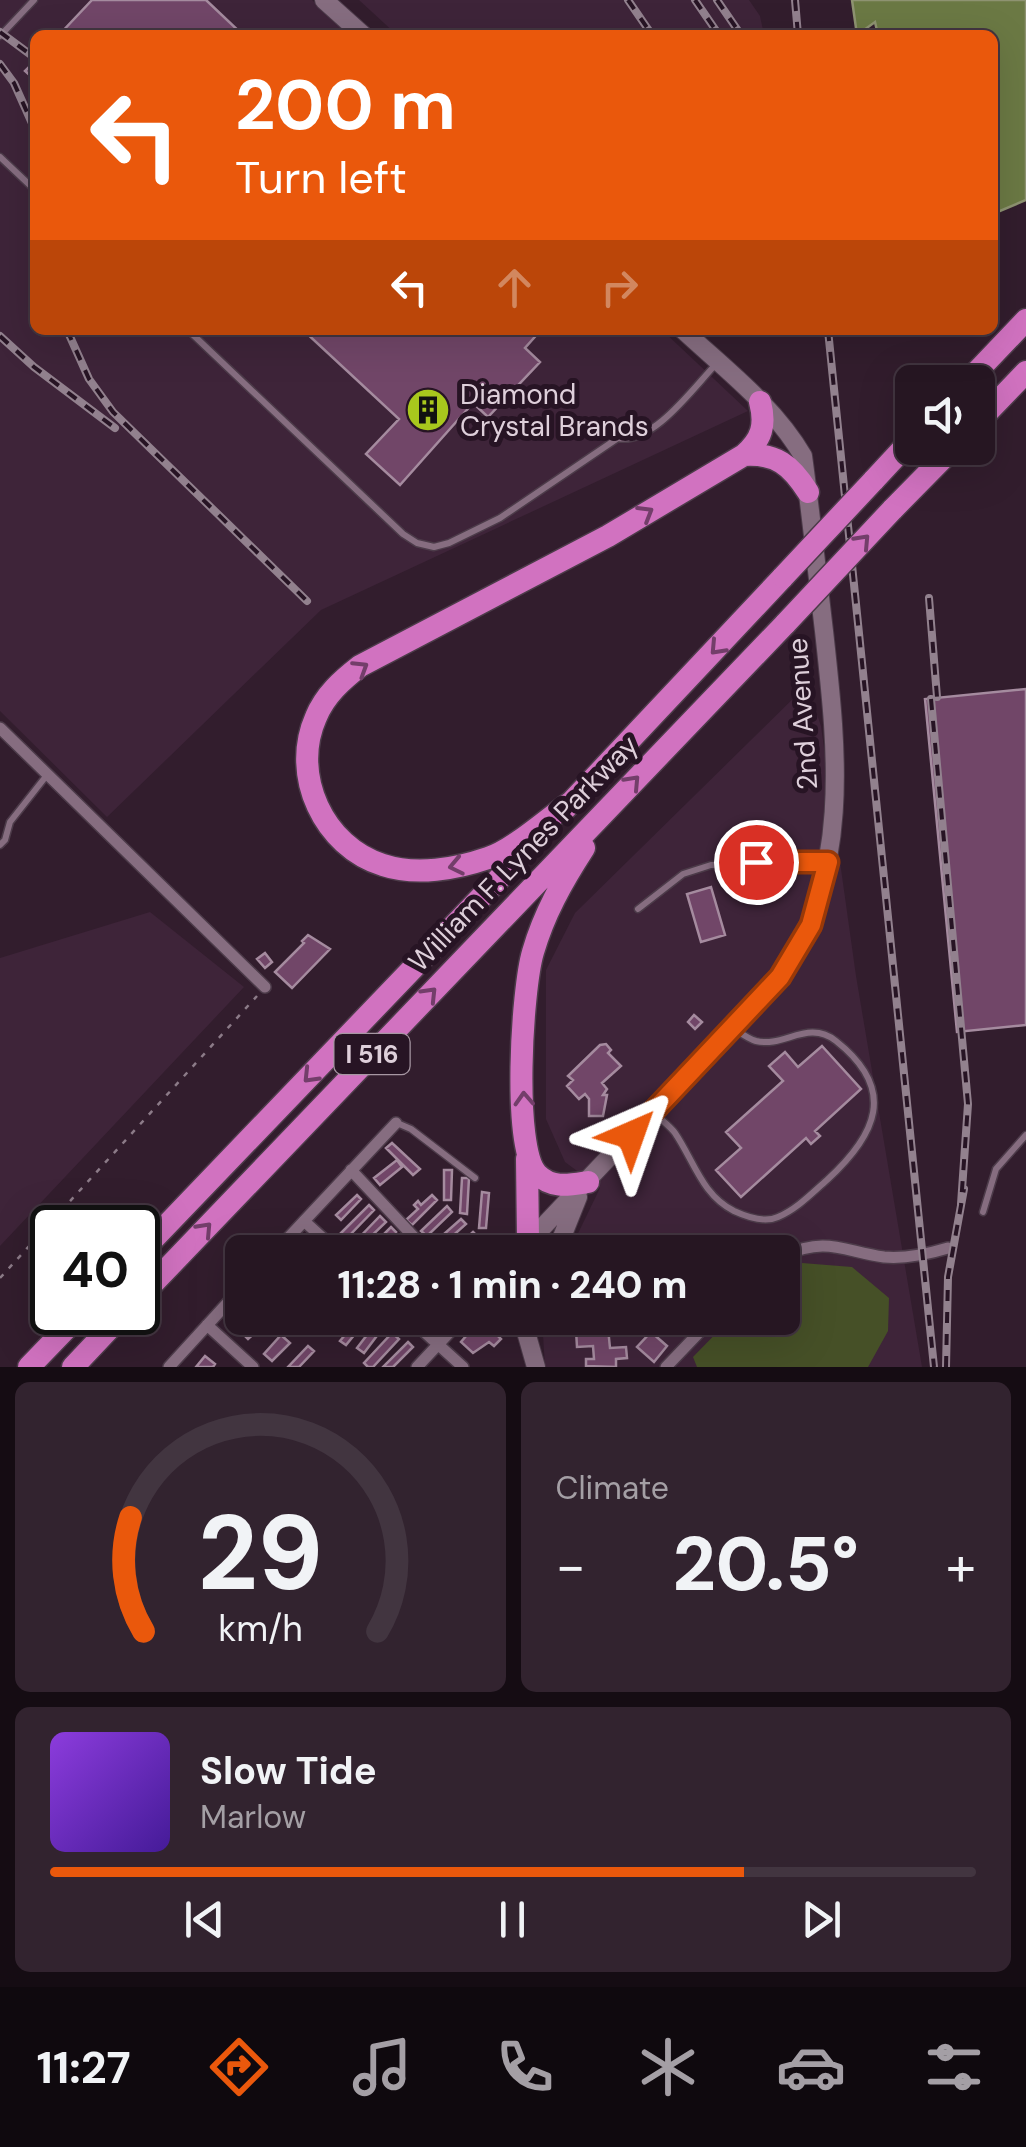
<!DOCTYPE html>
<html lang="en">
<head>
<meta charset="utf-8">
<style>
	body { margin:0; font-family:"DM Sans",sans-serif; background:#32232f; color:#f1f3f6; height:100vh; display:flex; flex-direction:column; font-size:38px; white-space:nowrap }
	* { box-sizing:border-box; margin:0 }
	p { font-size:32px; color:#a49fa5 }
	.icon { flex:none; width:55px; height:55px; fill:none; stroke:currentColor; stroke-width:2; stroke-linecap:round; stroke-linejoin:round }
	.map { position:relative; height:1367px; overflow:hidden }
	.details { display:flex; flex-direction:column; gap:15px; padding:15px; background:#150c13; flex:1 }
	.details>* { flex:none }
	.banner { position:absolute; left:30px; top:30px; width:968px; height:305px; border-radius:15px; box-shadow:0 10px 40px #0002,0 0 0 2px #423540; background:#ea580c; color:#fff; overflow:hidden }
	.tools { position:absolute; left:895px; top:365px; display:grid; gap:20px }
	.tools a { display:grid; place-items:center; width:100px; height:100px; border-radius:15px; background:#261622; box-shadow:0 10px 40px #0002,0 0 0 2px #423540; font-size:50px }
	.speed { position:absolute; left:30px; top:1205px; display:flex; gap:20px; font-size:50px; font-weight:700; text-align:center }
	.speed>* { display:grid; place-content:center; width:130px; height:130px; border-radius:50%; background:#261622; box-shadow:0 10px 40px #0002,0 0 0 2px #423540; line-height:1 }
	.speed .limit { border:5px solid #111; border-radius:15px; background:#fff; color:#111 }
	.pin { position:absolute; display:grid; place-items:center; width:85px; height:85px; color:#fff; margin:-42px; border:5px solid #fff; border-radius:50%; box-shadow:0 2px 10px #0007 }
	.me { position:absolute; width:110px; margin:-55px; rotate:43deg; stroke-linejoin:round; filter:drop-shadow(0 0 8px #0008) }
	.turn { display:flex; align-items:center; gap:35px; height:210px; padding:0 40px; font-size:45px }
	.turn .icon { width:130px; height:130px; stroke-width:2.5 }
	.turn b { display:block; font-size:70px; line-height:85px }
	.lanes { display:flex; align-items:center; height:95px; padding:0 40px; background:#0003; justify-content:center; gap:50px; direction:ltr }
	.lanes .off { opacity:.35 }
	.big { font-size:75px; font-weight:800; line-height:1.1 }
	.details .card { flex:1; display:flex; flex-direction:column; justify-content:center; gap:15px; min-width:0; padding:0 35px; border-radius:15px; background:#32232f }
	.details .dial { align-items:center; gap:0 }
	.dial svg { height:260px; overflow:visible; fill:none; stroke:#423540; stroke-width:7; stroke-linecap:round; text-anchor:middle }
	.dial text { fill:#f1f3f6; stroke:none }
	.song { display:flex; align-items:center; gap:30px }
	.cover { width:120px; height:120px; border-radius:15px; background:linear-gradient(135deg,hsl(270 70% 55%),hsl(260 70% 35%)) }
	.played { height:10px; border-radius:5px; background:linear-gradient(90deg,#ea580c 75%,#423540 75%) }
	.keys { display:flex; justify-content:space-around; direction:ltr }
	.heat { display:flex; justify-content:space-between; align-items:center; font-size:55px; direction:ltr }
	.details .tiles { flex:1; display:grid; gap:15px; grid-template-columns:1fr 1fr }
	.card:last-child { grid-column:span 2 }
	.trip { position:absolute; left:225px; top:1235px; width:575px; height:100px; border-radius:15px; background:#261622; box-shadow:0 10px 40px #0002,0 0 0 2px #423540; font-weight:800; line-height:100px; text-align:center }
	.tab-bar { display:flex; height:160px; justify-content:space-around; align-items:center; background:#0f090e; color:#a49fa5 }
	.tab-bar .icon { width:70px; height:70px }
	.tab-bar .current { color:#ea580c }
	.tab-bar b { font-size:45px; color:#f1f3f6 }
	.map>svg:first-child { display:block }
</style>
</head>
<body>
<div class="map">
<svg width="1026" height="1367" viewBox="0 0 1026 1367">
	<rect width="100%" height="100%" fill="#321d2d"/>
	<path fill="#3e2439" d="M 0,0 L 312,0 L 349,35 L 35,35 L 35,330 L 662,330 L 748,411 L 321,610 L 107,817 L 0,711 Z
		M 359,0 L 749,0 L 760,16 L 764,35 L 397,35 Z
		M 807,685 L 821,726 L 856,976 L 922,1367 L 545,1367 L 542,1318 L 782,1318 L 782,1252 L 569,1252 L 600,1188 L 565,1162 L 546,1119 L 546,970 L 575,913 Z
		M 150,912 L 244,987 L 0,1246 L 0,958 Z"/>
	<path fill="#465027" d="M 802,1263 L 852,1267 L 889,1298 L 888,1331 L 868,1367 L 697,1367 L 693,1357 L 731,1318 L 782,1318 L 783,1274 Z"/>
	<path fill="#6b7944" stroke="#8e9371" stroke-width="2.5" d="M 852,0 L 1026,0 L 1026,200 L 1000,211 L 993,210 L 992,35 L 878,35 L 875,22 L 857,35 Z"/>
	<path fill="#714668" stroke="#a58b9f" stroke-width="2.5" d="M 92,0 L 206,0 L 243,35 L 59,35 Z
		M 35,61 L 35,80 L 25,71 Z
		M 303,330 L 541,330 L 525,348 L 540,362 L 488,417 L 473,403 L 400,485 L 366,454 L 399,419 Z
		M 1026,689 L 1026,1025 L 957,1032 L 925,699 Z
		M 711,887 L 725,935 L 701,942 L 687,894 Z
		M 308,935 L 330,949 L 292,988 L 275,972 L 304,943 L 302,941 Z
		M 265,953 L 272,962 L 265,968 L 257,959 Z
		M 694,1015 L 702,1022 L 695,1029 L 688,1022 Z
		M 606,1044 L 611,1050 L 608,1053 L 621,1066 L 602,1083 L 607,1089 L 603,1095 L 607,1095 L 603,1116 L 589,1116 L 589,1099 L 585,1094 L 579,1099 L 567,1086 L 573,1080 L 568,1076 L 600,1045 Z
		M 822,1046 L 861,1089 L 815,1131 L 820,1136 L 811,1144 L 806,1138 L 741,1197 L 716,1170 L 741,1148 L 726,1132 L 783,1081 L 769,1066 L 785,1052 L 798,1067 Z
		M 392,1143 L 420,1169 L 413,1175 L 386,1148 Z
		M 397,1160 L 402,1167 L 380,1185 L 374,1178 Z
		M 444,1170 L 452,1170 L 451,1200 L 444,1200 Z
		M 462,1178 L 469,1178 L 467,1214 L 460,1213 Z
		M 482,1192 L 489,1193 L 486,1228 L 479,1228 Z
		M 357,1195 L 361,1199 L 341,1220 L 336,1215 Z
		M 432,1195 L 437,1200 L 412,1225 L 406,1220 L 418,1209 L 414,1205 L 418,1201 L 421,1205 Z
		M 369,1205 L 374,1210 L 346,1239 L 340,1234 Z
		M 447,1206 L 452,1212 L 427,1236 L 421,1231 Z
		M 380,1216 L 386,1222 L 360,1247 L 355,1242 Z
		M 461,1219 L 466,1224 L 439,1248 L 435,1242 Z
		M 391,1227 L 396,1232 L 376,1252 L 366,1252 Z
		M 473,1232 L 479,1238 L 463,1252 L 451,1252 Z
		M 401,1238 L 406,1243 L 397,1252 L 387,1252 Z
		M 242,1309 L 245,1318 L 236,1326 L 231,1321 Z
		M 260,1318 L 271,1318 L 248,1339 L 243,1334 Z
		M 335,1318 L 345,1318 L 332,1335 L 326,1329 Z
		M 359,1318 L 368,1318 L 346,1345 L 340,1341 Z
		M 380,1318 L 388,1321 L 364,1353 L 357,1348 Z
		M 489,1318 L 501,1329 L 496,1334 L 501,1339 L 494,1346 L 489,1342 L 473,1353 L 461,1342 L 472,1329 L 474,1331 L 482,1320 Z
		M 608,1328 L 610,1348 L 626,1347 L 627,1358 L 616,1359 L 616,1367 L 586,1366 L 586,1359 L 594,1359 L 593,1346 L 577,1347 L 576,1330 Z
		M 651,1332 L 667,1346 L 654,1362 L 637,1347 Z
		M 392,1333 L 399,1339 L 373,1367 L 368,1367 L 364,1363 Z
		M 281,1335 L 290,1343 L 272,1361 L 264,1354 Z
		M 408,1342 L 413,1347 L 393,1367 L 383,1367 Z
		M 308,1346 L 314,1351 L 299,1367 L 288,1367 Z
		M 205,1356 L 215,1364 L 213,1367 L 196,1367 Z"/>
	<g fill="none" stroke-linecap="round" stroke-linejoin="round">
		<g stroke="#4c3b49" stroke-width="9">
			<path id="lane" d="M 0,36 L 34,0
				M 0,157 L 35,190
				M 188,330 L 403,534 L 417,543 L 434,547 L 449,543 L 500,518 L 618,438 C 653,445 694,387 717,363
				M 0,845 L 5,840 L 10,822 L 47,775
				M 638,909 L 683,874 L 711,865 L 822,862
				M 653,1112 C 660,1119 670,1126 675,1133 C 694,1161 702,1195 734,1211 C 747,1217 765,1223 778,1217 C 797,1209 812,1193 827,1180 C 876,1135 898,1090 836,1041 C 808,1019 784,1048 756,1041 C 749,1039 742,1034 736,1030
				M 397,1123 L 411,1129 L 475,1178
				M 983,1212 L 996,1169 L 1026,1135"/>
		</g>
		<g stroke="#4c3b49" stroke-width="14">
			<path id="street" d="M 0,728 L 265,987
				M 351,1170 L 428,1252
				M 304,1221 L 338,1252
				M 275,1252 L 396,1123
				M 782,1256 C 828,1236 842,1251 884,1257 C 905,1259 928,1254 948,1248
				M 409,1318 L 463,1367
				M 207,1325 L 253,1367
				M 169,1367 L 242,1287
				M 417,1367 L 463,1318
				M 666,1367 L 713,1318"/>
		</g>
		<g stroke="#4c3b49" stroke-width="20">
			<path id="secondary" d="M 324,0 L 363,35
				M 519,1252 L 780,977 C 852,873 837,749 824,631 C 817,572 811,514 803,456 C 774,406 725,369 683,330
				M 556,1252 L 578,1197
				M 522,1318 L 536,1367"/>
		</g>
		<g stroke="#4c3b49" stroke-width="25">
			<path id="highway" d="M 967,382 L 1026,320
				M 978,422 L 1026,372
				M 744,455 C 776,453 791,465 808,492
				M 873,481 L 912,439
				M 892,510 L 953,448
				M 570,803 C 547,819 513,850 488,858 C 456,869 416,876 383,865 C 324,847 290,775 316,717 C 325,695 342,680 360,666 L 608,536 L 744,455 C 762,439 766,425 760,402
				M 562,812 L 783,577
				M 584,848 C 562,882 544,914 533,952 C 522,989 512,1148 537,1174 C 552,1189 569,1185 588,1182
				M 527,1159 L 528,1240
				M 138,1255 L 537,839
				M 138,1299 L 786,623
				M 29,1367 L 82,1312
				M 73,1367 L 125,1312"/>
		</g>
		<path stroke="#8c7b88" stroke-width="2.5" stroke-dasharray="5 8" stroke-linecap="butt" d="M 0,1278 L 257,996"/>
		<use href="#lane" stroke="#866d80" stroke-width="6"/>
		<use href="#street" stroke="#866d80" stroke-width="11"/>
		<use href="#secondary" stroke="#866d80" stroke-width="18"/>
		<use href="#highway" stroke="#d172c0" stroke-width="22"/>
		<g stroke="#92818e" stroke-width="8">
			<path id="rail" d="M 628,0 L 652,35
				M 695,0 L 719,35
				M 717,0 L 741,35
				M 795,0 L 798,35
				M 0,32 L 35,58
				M 0,64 L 14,83 L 35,130
				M 67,330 L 89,379 L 113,412 L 307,601
				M 828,330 L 934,1367
				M 0,336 L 34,367 L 115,428
				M 929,598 L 937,697
				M 931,699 L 968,1104 L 961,1204
				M 946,1367 L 948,1277 L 964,1189"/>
		</g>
		<use href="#rail" stroke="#271424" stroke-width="4" stroke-dasharray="11" stroke-linecap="butt"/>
		<g stroke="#4c3b49" stroke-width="25" stroke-linecap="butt">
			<path id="highway-bridge" d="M 783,577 L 873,481
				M 786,623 L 892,510"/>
		</g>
		<use href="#highway-bridge" stroke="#d172c0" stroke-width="22"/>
	</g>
	<defs><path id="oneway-chevron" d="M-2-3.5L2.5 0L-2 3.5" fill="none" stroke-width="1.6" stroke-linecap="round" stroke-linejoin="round" transform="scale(2.5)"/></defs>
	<g stroke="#733e6a">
		<use href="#oneway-chevron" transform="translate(646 513) rotate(-31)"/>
		<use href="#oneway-chevron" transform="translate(863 541) rotate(-47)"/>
		<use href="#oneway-chevron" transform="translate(717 648) rotate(133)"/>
		<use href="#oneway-chevron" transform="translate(361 668) rotate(-32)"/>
		<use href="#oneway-chevron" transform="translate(633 782) rotate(-47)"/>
		<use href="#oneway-chevron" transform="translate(456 866) rotate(168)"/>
		<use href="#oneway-chevron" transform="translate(430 994) rotate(-46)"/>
		<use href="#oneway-chevron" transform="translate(310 1076) rotate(134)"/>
		<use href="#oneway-chevron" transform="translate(524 1099) rotate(-93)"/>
		<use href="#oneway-chevron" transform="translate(205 1229) rotate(-47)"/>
	</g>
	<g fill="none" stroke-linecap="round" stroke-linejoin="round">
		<g stroke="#983908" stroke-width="25">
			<path id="route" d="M 631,1135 L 780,977 L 811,925 L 828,862 L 756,862"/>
		</g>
		<use href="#route" stroke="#ea580c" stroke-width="18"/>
	</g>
	<defs>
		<g id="building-disc" transform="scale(2.25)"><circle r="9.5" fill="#a8c71d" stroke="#271424"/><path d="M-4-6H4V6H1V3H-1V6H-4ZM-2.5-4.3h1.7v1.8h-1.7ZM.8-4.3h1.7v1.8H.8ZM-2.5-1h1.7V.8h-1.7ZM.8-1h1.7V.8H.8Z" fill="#111"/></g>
	</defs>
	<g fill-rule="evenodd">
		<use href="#building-disc" x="428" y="410"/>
	</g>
	<g text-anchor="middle" stroke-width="10" stroke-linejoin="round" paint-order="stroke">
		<rect fill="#271424" stroke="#a797a3" stroke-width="2.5" x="334.5" y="1034" width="75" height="40" rx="8"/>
		<g font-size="25" font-weight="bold" fill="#decfda">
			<text x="372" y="1063">I 516</text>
		</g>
		<g font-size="28" fill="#decfda" stroke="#271424" text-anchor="start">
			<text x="460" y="404">Diamond<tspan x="460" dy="32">Crystal Brands</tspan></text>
		</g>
		<g font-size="28" fill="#decfda" stroke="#271424">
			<text transform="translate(802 714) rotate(-94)" y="10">2nd Avenue</text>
			<text transform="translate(523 853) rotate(-46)" y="10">William F. Lynes Parkway</text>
		</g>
	</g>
</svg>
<div class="tools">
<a><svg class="icon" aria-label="sound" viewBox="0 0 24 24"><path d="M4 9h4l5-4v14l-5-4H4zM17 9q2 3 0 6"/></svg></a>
</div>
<div class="speed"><div class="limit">40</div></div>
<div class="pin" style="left:756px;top:862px;background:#d93025"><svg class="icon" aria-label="arrive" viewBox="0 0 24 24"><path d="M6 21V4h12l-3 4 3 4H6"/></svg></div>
<svg class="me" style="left:631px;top:1135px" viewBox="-20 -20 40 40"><path d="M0-17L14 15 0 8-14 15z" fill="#ea580c" stroke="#fff" stroke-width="4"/></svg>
<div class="trip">11:28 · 1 min · 240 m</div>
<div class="banner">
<div class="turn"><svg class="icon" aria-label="left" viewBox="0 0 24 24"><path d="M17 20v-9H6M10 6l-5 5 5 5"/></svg><div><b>200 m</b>Turn left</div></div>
<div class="lanes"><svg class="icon" aria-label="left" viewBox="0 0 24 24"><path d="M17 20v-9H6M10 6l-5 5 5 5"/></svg><svg class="icon off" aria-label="ahead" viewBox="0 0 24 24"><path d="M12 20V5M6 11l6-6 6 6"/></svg><svg class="icon off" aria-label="right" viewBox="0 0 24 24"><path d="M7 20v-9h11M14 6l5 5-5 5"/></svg></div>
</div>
</div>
<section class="details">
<div class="tiles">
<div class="card dial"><svg viewBox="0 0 100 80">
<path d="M14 69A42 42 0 1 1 86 69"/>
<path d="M14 69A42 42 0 0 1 10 34" stroke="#ea580c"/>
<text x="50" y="56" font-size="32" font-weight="700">29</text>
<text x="50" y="72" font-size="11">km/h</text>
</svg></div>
<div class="card"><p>Climate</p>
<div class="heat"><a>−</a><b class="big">20.5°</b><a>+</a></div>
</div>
<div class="card">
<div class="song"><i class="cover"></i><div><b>Slow Tide</b><p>Marlow</p></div></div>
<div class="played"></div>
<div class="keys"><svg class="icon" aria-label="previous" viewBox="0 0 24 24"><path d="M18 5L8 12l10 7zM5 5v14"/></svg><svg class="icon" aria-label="pause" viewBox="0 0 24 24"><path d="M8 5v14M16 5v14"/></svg><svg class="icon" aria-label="next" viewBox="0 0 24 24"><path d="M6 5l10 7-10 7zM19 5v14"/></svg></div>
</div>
</div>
</section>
<nav class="tab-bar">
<b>11:27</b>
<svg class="icon current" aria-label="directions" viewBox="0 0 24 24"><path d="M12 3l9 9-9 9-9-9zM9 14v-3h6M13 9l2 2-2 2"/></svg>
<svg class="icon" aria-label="music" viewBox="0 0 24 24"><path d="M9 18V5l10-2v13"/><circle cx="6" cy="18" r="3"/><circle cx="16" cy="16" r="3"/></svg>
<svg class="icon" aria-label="phone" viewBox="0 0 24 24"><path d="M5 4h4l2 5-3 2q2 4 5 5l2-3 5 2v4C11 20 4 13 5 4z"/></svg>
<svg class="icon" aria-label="climate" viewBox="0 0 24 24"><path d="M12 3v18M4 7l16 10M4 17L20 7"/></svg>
<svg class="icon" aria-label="car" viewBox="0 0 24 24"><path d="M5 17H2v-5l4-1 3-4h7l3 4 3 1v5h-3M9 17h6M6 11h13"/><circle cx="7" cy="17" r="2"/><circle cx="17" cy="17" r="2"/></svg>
<svg class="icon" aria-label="filters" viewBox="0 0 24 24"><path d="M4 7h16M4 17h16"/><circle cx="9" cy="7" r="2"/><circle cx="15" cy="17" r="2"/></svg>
</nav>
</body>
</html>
